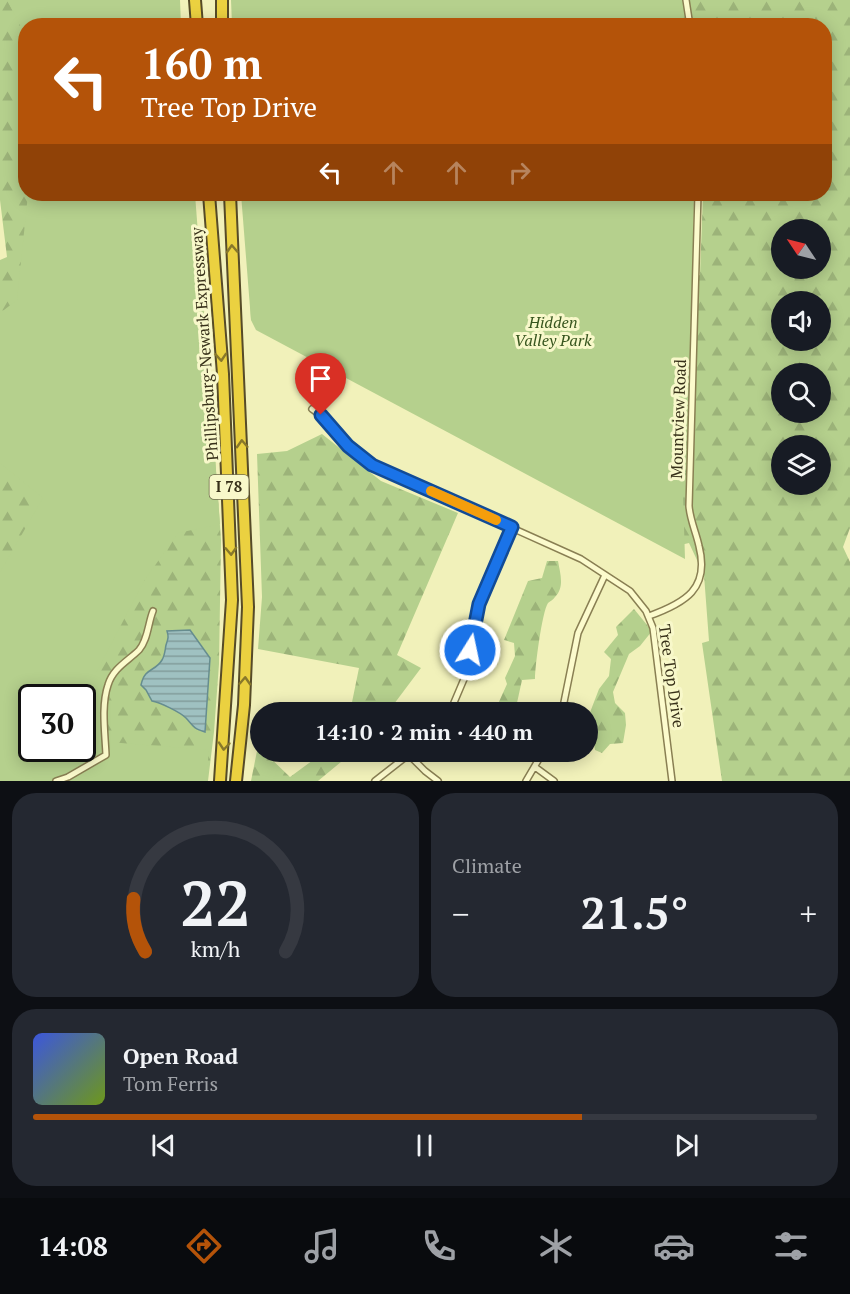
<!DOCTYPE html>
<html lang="en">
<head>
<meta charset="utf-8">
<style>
	body { margin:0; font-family:"PT Serif",serif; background:#242831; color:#f1f3f6; height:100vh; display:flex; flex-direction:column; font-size:22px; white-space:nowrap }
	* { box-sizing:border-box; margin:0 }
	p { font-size:20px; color:#9ea1a6 }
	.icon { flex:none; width:33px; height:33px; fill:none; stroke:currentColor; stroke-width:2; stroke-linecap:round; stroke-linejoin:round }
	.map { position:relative; height:781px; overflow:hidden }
	.side { display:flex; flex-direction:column; gap:12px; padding:12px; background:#0d0f14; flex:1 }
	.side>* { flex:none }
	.banner { position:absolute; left:18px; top:18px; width:814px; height:183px; border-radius:24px; box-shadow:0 3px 15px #0003; background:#b45309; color:#fff; overflow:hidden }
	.needle { width:39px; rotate:305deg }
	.controls { position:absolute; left:771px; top:219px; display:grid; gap:12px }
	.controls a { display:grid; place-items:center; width:60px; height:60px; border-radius:50%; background:#171b24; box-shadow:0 3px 15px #0003; font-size:30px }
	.speed { position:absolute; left:18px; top:684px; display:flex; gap:12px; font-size:30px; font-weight:700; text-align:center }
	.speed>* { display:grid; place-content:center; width:78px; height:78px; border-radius:50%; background:#171b24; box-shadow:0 3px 15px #0003; line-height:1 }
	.speed .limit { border:3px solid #111; border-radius:9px; background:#fff; color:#111 }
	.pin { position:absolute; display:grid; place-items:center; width:51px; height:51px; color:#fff; margin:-62px -26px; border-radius:50% 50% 50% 0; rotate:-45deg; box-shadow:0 0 6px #0007 }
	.pin .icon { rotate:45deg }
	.me { position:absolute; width:66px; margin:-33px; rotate:10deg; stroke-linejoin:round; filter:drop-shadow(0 0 4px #0008) }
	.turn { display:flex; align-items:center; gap:21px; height:126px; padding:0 24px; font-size:27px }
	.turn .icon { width:78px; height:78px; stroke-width:2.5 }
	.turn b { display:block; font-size:42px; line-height:51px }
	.lanes { display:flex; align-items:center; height:57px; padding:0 24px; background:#0003; justify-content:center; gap:30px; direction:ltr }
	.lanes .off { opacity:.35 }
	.big { font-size:45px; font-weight:800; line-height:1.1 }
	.side .card { flex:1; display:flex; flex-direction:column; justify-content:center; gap:9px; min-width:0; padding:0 21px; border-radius:24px; background:#242831 }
	.side .dial { align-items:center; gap:0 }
	.dial svg { height:156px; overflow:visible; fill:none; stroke:#363941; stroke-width:7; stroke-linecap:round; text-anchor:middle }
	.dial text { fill:#f1f3f6; stroke:none }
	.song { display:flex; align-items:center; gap:18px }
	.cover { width:72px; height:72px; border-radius:9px; background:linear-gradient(135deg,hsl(230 70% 55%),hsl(80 70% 35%)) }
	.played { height:6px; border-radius:3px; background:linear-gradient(90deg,#b45309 70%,#363941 70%) }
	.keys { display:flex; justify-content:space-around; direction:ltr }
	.heat { display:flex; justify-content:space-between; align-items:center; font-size:33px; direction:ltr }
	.side .tiles { flex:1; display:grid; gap:12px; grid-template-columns:1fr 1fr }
	.card:last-child { grid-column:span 2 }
	.trip { position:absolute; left:250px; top:702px; width:348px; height:60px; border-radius:30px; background:#171b24; box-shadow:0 3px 15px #0003; font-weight:800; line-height:60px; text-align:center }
	.tab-bar { display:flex; height:96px; justify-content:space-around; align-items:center; background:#090b0e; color:#9ea1a6 }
	.tab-bar .icon { width:42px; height:42px }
	.tab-bar .on { color:#b45309 }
	.tab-bar b { font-size:27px; color:#f1f3f6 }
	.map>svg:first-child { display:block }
</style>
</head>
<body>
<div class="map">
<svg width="850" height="781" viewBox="0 0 850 781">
	<defs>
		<pattern id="forest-firs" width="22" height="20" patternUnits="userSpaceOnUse" patternTransform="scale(1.5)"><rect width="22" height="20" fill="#b5d08d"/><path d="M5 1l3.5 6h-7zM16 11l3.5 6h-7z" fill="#9cb379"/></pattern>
		<pattern id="water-rules" width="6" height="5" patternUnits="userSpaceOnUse" patternTransform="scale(1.5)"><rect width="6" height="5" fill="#9fc1c1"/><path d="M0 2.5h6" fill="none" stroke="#829d9c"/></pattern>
	</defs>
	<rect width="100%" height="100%" fill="#f1f1ba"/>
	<path fill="url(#forest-firs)" fill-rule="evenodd" d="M 0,0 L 83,0 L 26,26 L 26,194 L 185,194 L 210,457 L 215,456 L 221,540 L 219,664 L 214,732 L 208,781 L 0,781 L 0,260 L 7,257 L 0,200 ZM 32,698 L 82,698 L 82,748 L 32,748 Z
		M 595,0 L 850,0 L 850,528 L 843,547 L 850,562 L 850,781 L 722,781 L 702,643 L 709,641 L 704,575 L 689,543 L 672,547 L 251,320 L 245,194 L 677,286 L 700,275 L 703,194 L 825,194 L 825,26 L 594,25 ZM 782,230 L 820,230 L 820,268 L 782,268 ZM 782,302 L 820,302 L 820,340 L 782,340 ZM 782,374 L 820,374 L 820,412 L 782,412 ZM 782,446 L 820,446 L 820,484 L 782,484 Z
		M 322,434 L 381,481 L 458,513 L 397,655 L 421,668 L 388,712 L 350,712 L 359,668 L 258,649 L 262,597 L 257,454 L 287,451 Z
		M 547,561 L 558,561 C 560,573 565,587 555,597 C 553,600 550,601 548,603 C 542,612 535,667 535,679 L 522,680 L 515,712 L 502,712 L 498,704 L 507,684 L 505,678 L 515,656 L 514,643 L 504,640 L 528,581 L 542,578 Z
		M 634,609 L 652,631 L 640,646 L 629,654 L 613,692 L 615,703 L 625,713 L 626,725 L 623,743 L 610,744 L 602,753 L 595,750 L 589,715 L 599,689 L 609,676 L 611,659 L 604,652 L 618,635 L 616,627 Z
		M 258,746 L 261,752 L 264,752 L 290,777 L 324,752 L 353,752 L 318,781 L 251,781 Z"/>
	<path fill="#b5d08d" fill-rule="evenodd" d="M 7,0 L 180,0 L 181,25 L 26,26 L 25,35 Z
		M 231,0 L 681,0 L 685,25 L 232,25 Z
		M 28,194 L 195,194 L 220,524 L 178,533 L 144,581 L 96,673 L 96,741 L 209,750 L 206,781 L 0,781 L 0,572 L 43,498 L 0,463 L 0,313 L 17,300 ZM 32,698 L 82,698 L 82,748 L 32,748 Z
		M 241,194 L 694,194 L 692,327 L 683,493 L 685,559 L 256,330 L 251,320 Z"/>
	<path fill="url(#water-rules)" stroke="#668d8f" stroke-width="1.5" d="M 190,630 L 210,658 L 205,732 C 193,728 194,727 186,718 C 180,712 159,702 152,701 L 146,690 L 141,685 C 145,667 155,672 162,660 C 165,655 165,650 166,645 C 168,639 169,637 167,631 Z"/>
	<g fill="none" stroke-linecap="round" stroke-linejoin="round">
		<g stroke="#897f53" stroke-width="8">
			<path id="minor" d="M 686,0 L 690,26
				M 312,409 L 323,417 L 348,446 L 372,465 L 581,559 L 630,591 L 646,611 L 653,628 L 672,781
				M 649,616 C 685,603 710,589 699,546 C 696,532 690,520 689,506 L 698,194
				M 450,712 L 464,679 L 479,604 L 512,527
				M 562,712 L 578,633 L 605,575
				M 409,755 L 425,771 L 438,781
				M 535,767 L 554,781
				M 56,781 L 68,777 L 106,755 C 105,732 101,706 108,685 C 113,668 128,661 139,650 C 148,640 148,623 153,611
				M 375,781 L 412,752
				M 526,781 L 543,752"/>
		</g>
		<g stroke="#564b28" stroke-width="14">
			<path id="motorway" d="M 195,0 L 197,26
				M 222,26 L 222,0
				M 209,194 L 223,374 L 232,600 L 220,781
				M 230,194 L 248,607 L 244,705 L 236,781"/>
		</g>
		<use href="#minor" stroke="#fcfbcd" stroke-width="5"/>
		<use href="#motorway" stroke="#ebd140" stroke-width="10"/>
	</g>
	<defs><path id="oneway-chevron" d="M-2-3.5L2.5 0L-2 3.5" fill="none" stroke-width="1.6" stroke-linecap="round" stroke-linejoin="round" transform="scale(1.5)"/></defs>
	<g stroke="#88782b">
		<use href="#oneway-chevron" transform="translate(232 249) rotate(-93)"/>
		<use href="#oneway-chevron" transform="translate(221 357) rotate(86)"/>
		<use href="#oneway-chevron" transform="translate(242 444) rotate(-93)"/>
		<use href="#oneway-chevron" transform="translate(231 551) rotate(88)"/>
		<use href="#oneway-chevron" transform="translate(245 681) rotate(-87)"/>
		<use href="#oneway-chevron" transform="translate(224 746) rotate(95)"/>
	</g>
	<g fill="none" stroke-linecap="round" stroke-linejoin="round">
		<g stroke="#114b97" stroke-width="15">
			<path id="route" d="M 321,415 L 348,446 L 372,465 L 512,527 L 479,604 L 470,650"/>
		</g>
		<use href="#route" stroke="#1a73e8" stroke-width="10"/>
		<path stroke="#f59e0b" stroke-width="10" d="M 431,491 L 496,520"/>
	</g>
	<g text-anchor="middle" stroke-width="6" stroke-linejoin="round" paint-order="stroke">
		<rect fill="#f8f8ca" stroke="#716c4e" stroke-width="1.5" x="209.5" y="475" width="39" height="24" rx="4.5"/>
		<g font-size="15" font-weight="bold" fill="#373019">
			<text x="229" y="492">I 78</text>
		</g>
		<g font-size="16" font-style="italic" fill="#37551e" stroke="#f8f8ca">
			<text x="553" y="328">Hidden<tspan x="553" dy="18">Valley Park</tspan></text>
		</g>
		<g font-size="16" fill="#373019" stroke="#f8f8ca">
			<text transform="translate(204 344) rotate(-94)" y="6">Phillipsburg-Newark Expressway</text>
			<text transform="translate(678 419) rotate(-88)" y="6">Mountview Road</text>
			<text transform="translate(672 676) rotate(82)" y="6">Tree Top Drive</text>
		</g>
	</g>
</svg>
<div class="controls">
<a><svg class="needle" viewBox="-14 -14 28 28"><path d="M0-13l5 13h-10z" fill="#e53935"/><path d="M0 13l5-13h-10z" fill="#9ea1a6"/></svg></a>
<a><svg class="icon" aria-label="sound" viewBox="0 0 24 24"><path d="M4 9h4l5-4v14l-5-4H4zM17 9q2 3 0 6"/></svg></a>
<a><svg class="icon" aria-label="search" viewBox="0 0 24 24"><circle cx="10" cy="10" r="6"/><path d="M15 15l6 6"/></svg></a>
<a><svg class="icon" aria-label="layers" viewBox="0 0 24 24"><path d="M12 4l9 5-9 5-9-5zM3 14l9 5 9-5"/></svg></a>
</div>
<div class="speed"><div class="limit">30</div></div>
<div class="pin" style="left:321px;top:415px;background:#d93025"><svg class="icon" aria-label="arrive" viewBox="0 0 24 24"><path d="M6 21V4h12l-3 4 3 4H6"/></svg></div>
<svg class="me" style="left:470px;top:650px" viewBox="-20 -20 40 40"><circle r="17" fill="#1a73e8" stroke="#fff" stroke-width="3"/><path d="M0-11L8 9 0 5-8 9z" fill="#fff"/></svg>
<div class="trip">14:10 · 2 min · 440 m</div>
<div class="banner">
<div class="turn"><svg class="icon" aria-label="left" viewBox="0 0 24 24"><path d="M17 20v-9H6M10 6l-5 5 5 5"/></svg><div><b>160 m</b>Tree Top Drive</div></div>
<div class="lanes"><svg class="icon" aria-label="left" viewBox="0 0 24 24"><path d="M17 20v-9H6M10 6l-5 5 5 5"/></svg><svg class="icon off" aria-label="ahead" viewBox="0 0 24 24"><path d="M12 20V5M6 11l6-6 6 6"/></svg><svg class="icon off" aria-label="ahead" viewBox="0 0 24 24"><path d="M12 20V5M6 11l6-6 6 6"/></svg><svg class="icon off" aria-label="right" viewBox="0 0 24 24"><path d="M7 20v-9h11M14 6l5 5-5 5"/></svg></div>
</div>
</div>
<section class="side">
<div class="tiles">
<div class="card dial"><svg viewBox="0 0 100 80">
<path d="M14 69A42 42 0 1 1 86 69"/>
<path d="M14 69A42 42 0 0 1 8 42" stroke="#b45309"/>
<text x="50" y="56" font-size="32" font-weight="700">22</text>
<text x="50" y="72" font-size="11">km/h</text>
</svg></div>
<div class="card"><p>Climate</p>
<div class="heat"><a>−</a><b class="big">21.5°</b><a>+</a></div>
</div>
<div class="card">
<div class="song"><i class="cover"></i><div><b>Open Road</b><p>Tom Ferris</p></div></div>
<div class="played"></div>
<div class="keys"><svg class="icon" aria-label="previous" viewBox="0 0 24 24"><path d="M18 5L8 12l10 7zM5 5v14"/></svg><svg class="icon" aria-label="pause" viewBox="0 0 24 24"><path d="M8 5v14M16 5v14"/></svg><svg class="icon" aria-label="next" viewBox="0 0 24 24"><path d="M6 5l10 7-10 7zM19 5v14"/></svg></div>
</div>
</div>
</section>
<nav class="tab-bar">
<b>14:08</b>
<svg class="icon on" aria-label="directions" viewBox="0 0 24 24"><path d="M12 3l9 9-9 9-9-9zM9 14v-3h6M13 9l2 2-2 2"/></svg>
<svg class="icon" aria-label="music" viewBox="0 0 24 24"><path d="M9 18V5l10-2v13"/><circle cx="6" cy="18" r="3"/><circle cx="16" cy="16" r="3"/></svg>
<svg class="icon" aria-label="phone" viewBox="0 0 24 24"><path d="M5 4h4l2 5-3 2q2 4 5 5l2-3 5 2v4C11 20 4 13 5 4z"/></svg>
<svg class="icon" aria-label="climate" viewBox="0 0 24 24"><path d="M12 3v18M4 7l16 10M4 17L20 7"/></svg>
<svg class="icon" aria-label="car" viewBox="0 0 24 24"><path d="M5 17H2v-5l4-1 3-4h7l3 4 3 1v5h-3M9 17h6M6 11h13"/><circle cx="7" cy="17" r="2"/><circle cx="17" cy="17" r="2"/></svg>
<svg class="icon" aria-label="filters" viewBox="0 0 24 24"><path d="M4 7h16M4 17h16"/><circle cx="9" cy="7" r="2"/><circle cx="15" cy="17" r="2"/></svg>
</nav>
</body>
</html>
